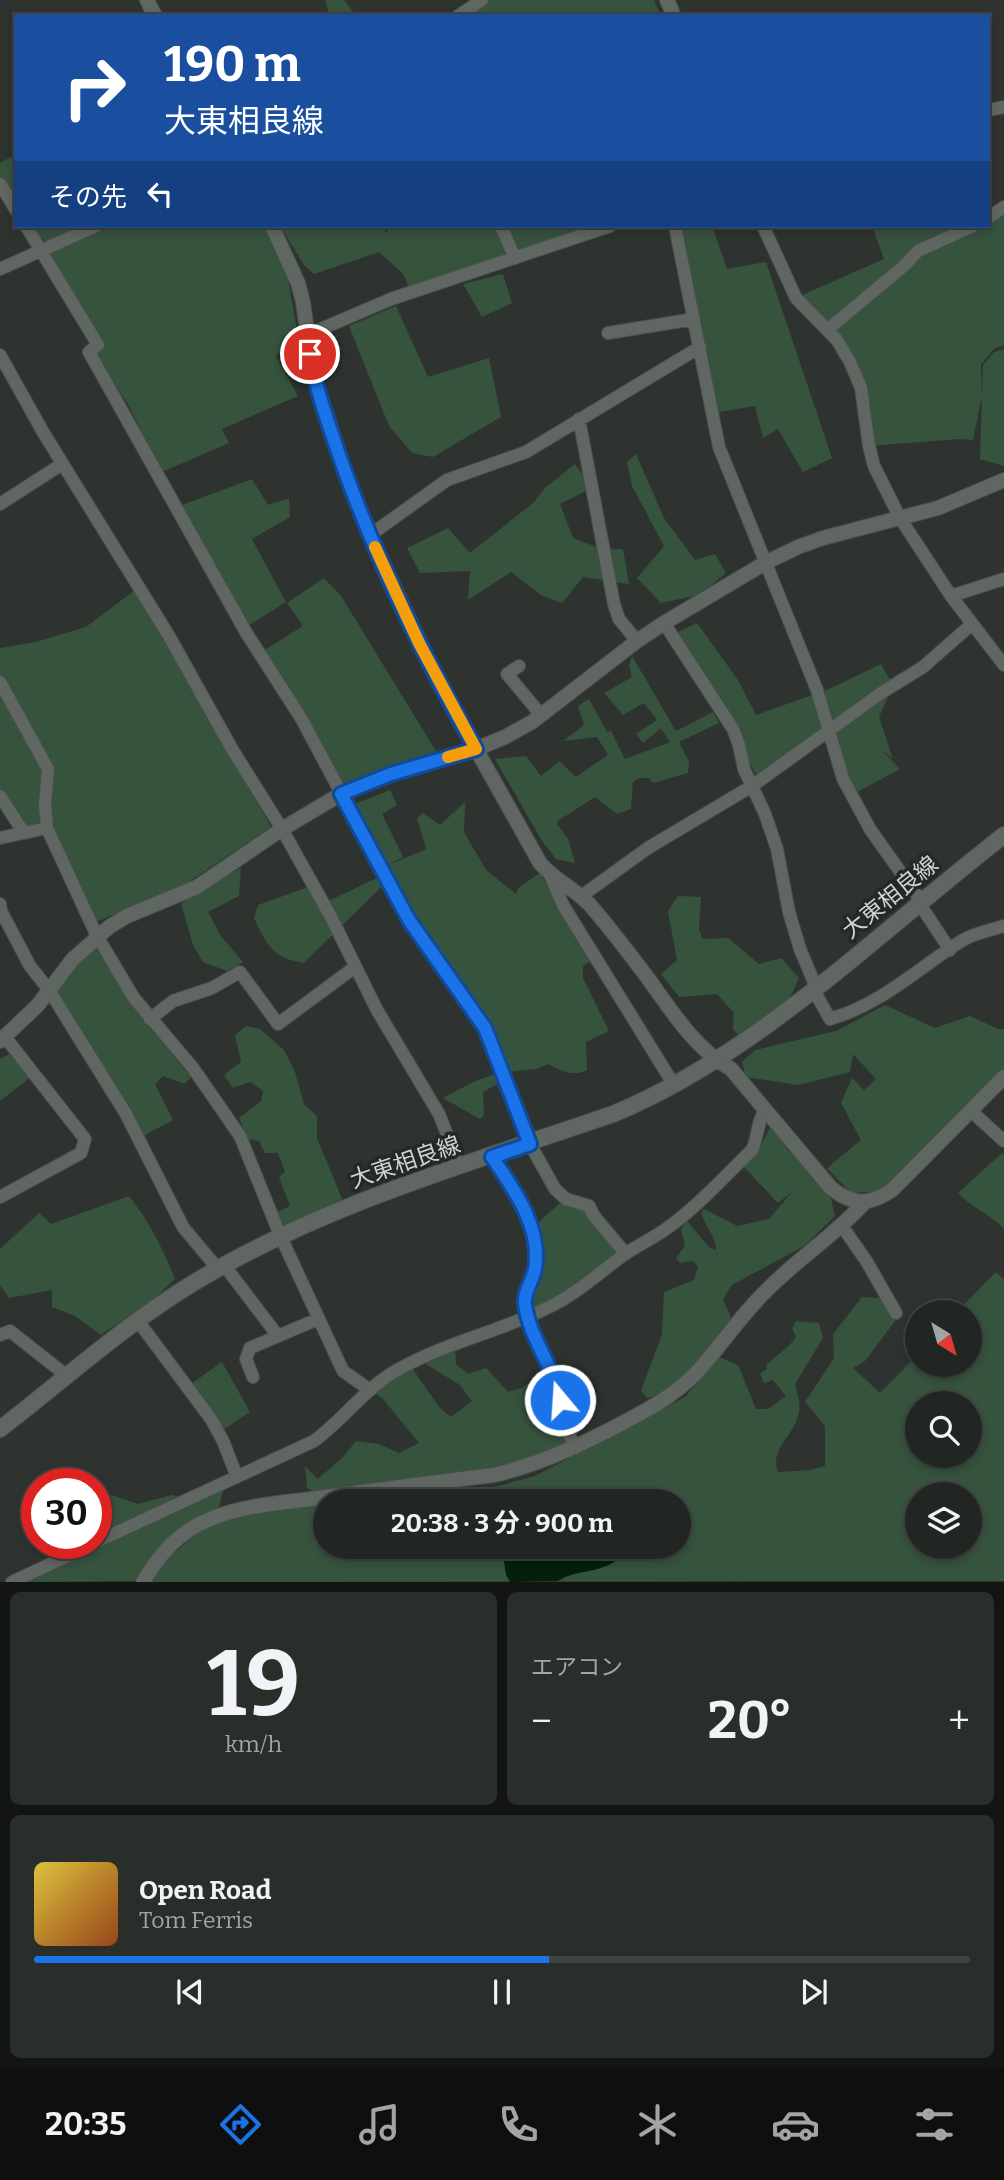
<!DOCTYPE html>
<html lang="ja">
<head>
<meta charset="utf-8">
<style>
	body { margin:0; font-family:Bitter,"Noto Sans JP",serif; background:#2a2e2b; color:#f1f3f6; height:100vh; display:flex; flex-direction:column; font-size:26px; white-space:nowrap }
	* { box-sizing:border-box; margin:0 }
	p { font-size:23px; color:#a2a5a6 }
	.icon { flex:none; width:38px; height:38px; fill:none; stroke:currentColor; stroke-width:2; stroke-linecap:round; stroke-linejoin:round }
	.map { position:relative; height:1582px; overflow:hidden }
	.sheet { display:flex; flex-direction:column; gap:10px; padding:10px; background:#131513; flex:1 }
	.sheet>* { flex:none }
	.banner { position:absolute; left:14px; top:14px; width:976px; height:214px; border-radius:0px; box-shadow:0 4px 10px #0003,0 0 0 2px #3f4341; background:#1a4fa0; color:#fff; overflow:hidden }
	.needle { width:46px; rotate:143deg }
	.fabs { position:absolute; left:905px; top:1300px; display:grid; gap:14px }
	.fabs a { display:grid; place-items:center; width:77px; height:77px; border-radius:50%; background:#222623; box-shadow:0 4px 10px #0003,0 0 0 2px #3f4341; font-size:35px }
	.speed { position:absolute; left:21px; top:1468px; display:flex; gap:14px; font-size:35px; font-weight:700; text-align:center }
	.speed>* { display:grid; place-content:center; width:91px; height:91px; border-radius:50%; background:#222623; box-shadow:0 4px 10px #0003,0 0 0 2px #3f4341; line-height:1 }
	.speed .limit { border:10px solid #d22; background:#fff; color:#111 }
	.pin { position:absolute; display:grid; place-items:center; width:60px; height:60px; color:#fff; margin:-30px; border:4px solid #fff; border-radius:50%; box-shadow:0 2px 7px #0007 }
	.me { position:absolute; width:77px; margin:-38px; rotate:342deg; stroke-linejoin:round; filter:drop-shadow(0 0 5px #0008) }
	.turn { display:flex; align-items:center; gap:24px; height:147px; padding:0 35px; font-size:32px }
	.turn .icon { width:91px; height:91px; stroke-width:2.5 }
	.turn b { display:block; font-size:49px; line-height:60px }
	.then { display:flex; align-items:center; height:66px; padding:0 35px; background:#0003; gap:14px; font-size:26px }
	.big { font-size:52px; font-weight:700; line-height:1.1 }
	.sheet .card { flex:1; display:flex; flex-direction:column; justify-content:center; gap:10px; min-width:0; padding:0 24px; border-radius:10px; background:#2a2e2b }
	.sheet .dial { align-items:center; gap:0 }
	.dial b { font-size:91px; line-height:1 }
	.song { display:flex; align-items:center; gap:21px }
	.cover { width:84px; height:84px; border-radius:10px; background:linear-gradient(135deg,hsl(50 70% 55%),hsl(20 70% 35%)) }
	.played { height:7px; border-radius:4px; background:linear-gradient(90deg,#1a73e8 55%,#3f4341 55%) }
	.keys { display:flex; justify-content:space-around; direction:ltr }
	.heat { display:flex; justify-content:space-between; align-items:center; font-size:38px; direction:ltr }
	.sheet .tiles { flex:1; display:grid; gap:10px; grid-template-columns:1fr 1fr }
	.card:last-child { grid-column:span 2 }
	.trip { position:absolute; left:313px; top:1489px; width:378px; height:70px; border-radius:35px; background:#222623; box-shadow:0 4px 10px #0003,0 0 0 2px #3f4341; font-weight:700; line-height:70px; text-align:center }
	.menu { display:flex; height:112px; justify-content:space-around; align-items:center; background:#0e0f0e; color:#a2a5a6 }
	.menu .icon { width:49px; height:49px }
	.menu .on { color:#1a73e8 }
	.menu b { font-size:32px; color:#f1f3f6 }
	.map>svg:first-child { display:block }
</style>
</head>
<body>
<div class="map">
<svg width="1004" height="1582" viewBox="0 0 1004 1582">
	<rect width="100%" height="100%" fill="#2e332f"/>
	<path fill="#36533e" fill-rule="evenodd" d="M 325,0 L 344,0 L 354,13 L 360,16 L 330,16 Z
		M 489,0 L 654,0 L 661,16 L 462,16 Z
		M 16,154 L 16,195 L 12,196 L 0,177 L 0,163 Z
		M 1004,207 L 1004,345 L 994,349 L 981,365 L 982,396 L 973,440 L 959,439 L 869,446 L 857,379 L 802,295 L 884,259 L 872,226 L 989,226 L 989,217 Z
		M 35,226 L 85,226 L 47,243 L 37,234 L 33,227 Z
		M 106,226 L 264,226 L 285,262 L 299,341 L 276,356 L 298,396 L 222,429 L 229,443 L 162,472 L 129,406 L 96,356 L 102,344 L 49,254 Z
		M 280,226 L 389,226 L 385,231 L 386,233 L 391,226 L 587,226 L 410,291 L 404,275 L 379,252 L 314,274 L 304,265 Z
		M 679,226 L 712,226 L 727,269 L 766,262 L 832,458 L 803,472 L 778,429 L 763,438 L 755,406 L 713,413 Z
		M 503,274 L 512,303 L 482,317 L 463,284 Z
		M 396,306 L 428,377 L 489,358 L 501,417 L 433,457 L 412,453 L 389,426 L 349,326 Z
		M 1004,349 L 1004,466 L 980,459 L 983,365 L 994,352 Z
		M 636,454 L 664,518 L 695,560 L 715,554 L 726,573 L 699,595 L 661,603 L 637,578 L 664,546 L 632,486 L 627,462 Z
		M 575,464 L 592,488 L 560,504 L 573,538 L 604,550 L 623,549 L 629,584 L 583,577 L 562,603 L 541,595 L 511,572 L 468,600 L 470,571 L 420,573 L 407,548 L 448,528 L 470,553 L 533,503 L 546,487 Z
		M 252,479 L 268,505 L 289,498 L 290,517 L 252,539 L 286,602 L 246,627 L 182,505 Z
		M 324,578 L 341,596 L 436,751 L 344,786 L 263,651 L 303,626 L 287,603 Z
		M 139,587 L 271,827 L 184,885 L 96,922 L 47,828 L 24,833 L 0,796 L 0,648 L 35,642 L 86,627 Z
		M 697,623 L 738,680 L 756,715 L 829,689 L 881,664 L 893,685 L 879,717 L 893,759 L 881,749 L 900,769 L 852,795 L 829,731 L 760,781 L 744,754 L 725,711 L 678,632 Z
		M 632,656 L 676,731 L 713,712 L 719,723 L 679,742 L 689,762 L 688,773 L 653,783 L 649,778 L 639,778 L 633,782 L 631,809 L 617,814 L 595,797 L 558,821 L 557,824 L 568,839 L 575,863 L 556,859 L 542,841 L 495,759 L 526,756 L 541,776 L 559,761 L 576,777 L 608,755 L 597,737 L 563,741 L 584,725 L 578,706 L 589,699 L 607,732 L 611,731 L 625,759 L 670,742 L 661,728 L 643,743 L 636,734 L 657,720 L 644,703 L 623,715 L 604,693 L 632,677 L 629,665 Z
		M 390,790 L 397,805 L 382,814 L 403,857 L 389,865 L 426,849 L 417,818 L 423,813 L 440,825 L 465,802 L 464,832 L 486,870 L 516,894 L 518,888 L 540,873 L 594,959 L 583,966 L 583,978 L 609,1031 L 586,1042 L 587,1070 C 573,1077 561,1071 548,1064 L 537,1069 L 508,1072 L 484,1014 L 425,932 L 384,867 L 350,806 Z
		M 241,868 L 239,896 L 208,912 L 221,936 L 243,962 L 227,971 L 203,962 L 193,945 L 181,904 L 207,886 Z
		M 379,877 L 382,886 L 304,963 C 273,958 267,946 254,918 L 258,905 L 308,887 L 318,906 Z
		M 678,896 L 701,897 L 699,929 L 703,939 L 728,938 L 759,964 L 781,958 L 799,978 L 789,1000 L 739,1035 L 733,1030 L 734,1013 L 717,994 L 679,997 L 661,974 L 677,960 L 668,911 Z
		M 95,947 L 137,1012 L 191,1077 L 185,1084 L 163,1076 L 155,1084 L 173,1120 L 143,1136 L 56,994 L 74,967 Z
		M 885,1005 L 935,1028 L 970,1016 L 998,1029 L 1004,1029 L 1004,1072 L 882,1191 L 851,1193 L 827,1168 L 861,1140 L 841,1103 L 852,1078 L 864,1090 L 876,1079 L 853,1054 L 850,1072 L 798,1085 L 746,1077 L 742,1062 L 755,1050 L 836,1031 Z
		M 246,1026 L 260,1029 L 284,1050 L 295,1072 L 304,1104 L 317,1116 L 317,1138 L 343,1201 C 331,1211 329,1207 317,1212 C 306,1217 297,1223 285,1227 L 277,1212 L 290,1206 L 279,1177 L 285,1172 L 278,1153 L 265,1153 L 259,1141 L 248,1139 L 239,1118 L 261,1101 L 263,1091 L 250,1082 L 233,1088 L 224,1075 L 241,1062 L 235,1035 Z
		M 9,1054 L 32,1076 L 0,1101 L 0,1059 Z
		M 499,1072 L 501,1082 L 483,1092 L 484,1115 L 480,1119 L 443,1098 L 471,1083 Z
		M 771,1125 L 788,1150 L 829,1190 L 835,1216 L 804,1246 L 732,1285 L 723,1299 L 731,1318 C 718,1346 678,1393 647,1398 L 641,1390 L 662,1335 L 664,1292 L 694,1280 L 698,1267 L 693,1261 L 680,1263 L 676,1258 L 685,1246 L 681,1229 L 687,1221 L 709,1247 L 716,1250 C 717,1240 705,1225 701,1213 L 704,1209 L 737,1226 L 769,1219 L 792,1192 L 778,1203 L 744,1167 L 760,1148 Z
		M 1002,1153 L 1004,1155 L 1004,1229 C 990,1214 972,1208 958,1193 Z
		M 129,1196 C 149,1221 163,1249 175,1279 L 155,1298 L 101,1335 L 75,1316 L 52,1307 L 52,1290 L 9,1298 L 0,1285 L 0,1249 L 39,1213 L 51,1224 Z
		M 562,1201 L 591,1214 L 626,1254 L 532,1312 L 529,1298 L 540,1275 L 539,1222 Z
		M 996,1272 L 1004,1279 L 1004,1581 L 152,1582 L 166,1560 L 205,1526 L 318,1494 L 307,1488 L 305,1466 L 318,1479 L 343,1457 L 356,1441 L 379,1444 L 399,1453 L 419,1443 L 383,1399 L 372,1391 L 412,1368 L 440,1408 L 451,1417 L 472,1401 L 460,1385 L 421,1361 L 455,1349 L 456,1364 L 468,1374 L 486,1368 L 508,1392 L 521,1388 L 550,1370 L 574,1447 L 446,1482 L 475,1492 L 535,1476 L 685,1397 L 719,1357 L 738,1365 L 756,1409 L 768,1409 L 786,1396 L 773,1380 L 764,1383 L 760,1374 L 767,1369 L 766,1366 C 775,1355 788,1349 796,1337 L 792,1328 L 796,1321 L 819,1323 L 823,1338 L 795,1384 C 797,1393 801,1404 799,1412 C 795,1436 769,1448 778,1472 L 810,1470 L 825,1466 L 825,1426 L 805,1402 L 834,1358 L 833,1334 L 862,1297 L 881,1298 L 895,1321 L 865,1361 L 853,1368 L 880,1393 L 917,1355 L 917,1365 L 970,1365 L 970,1312 L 957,1312 ZM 917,1404 L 970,1404 L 970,1456 L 917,1456 ZM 917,1494 L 970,1494 L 970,1547 L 917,1547 ZM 326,1502 L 679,1502 L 679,1547 L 326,1547 Z
		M 222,1362 L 250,1412 L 221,1431 L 191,1384 Z
		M 96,1490 L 138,1504 L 172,1495 L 198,1500 L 223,1490 L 219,1507 L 174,1541 L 135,1581 L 26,1582 L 79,1549 L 76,1544 L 96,1544 Z"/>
	<path fill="#041f0d" d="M 502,1547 L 626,1547 C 614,1576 578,1567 558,1581 L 510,1582 L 506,1575 Z"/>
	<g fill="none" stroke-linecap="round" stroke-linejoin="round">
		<g stroke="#4a4f4b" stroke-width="14">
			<path id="minor" d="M 458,16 L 482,0
				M 989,110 L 1004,107
				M 0,184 L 16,210
				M 989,217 L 1004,207
				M 26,226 L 98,345 L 89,352 L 247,634 L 301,718 L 409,920 L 485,1028 L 530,1144 L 555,1189 L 566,1199 L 589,1206 L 594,1216 L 626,1254
				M 501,226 L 515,258
				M 675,226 L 719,447 L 817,690 L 843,779 L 870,829 L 921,901
				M 763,226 L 796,298 L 837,340 L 850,362 L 861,388 L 869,446 L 874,466 L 900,518 L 951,596 L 1004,665
				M 0,269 L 96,226
				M 827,330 L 905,265 L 918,251 L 973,226
				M 608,333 L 694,319
				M 307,335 L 391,299 L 610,226
				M 0,355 L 43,432 L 169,636 L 232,749 L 282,829 L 332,919 L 377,1010 L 439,1114 L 460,1167
				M 579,419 L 614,604 L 619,619 L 637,641
				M 0,504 L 62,464
				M 370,535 L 447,480 L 526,452 L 700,347
				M 951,596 L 1004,579
				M 664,623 L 733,729 L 739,745 L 744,769 L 765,814 L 777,849 L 789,912 L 800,949 L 816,987
				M 519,666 L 507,674 L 541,715
				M 0,682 L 48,769 L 45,804 L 47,828 L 97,936 L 134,998 L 193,1068 L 240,1136 L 280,1235 L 343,1371 L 370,1390
				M 0,796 L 24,833
				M 0,838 L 47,828
				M 551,877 L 563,905 L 674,1085
				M 580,897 L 648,848 L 752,786 L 881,693 L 923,667 L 972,624
				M 919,903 L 950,950
				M 0,904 L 1,911 L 30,966 L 49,990 L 126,1114 L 183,1227 L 218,1269
				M 813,989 L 830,1019 C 882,1004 918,968 963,940 C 975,933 991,930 1004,926
				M 150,1019 L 173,1001 L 212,988 L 240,972 L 278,1024 L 355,967
				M 971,1111 L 1004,1141
				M 492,1157 L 533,1227 L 535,1268 L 524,1301 L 534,1338 L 557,1383 L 563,1423 L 576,1448
				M 0,1197 L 81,1153 L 85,1139 L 5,1037
				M 842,1226 L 867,1262 L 896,1313
				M 224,1265 L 278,1336
				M 138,1321 L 211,1419 L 223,1441 L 237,1477
				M 0,1335 L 10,1331 L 67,1376
				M 253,1377 L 246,1359 L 250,1348 L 318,1319
				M 96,1542 L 314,1441 C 344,1419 366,1387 399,1369 C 447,1342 502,1331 551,1306 C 579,1292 600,1272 625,1254 C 640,1244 656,1237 670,1226 C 700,1204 725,1176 752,1150 C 758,1138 757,1120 766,1110
				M 12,1582 L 93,1544"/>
		</g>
		<g stroke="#4a4f4b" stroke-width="16">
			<path id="tertiary" d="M 147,0 L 155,16
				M 667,0 L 674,16
				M 272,226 L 298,283 L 303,302 L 313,373 L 350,487 L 370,535 L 439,683 L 540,863 C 556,882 576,889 590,905 C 610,928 629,953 647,977 C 672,1011 694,1048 731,1069 L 831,1188 C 852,1205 869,1206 892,1190 L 1004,1077
				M 0,1041 L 38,1005 L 72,960 L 109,927 L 127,916 L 197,887 L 282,829 L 341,794 L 391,774 L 476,749 L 505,737 L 532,722 L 637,641 L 664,623 L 765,563 L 798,547 L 823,538 L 938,508 L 1004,480
				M 143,1582 C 159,1555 178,1532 208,1520 C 242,1505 282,1503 318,1498 C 377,1490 436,1482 494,1475 C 537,1465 574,1448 613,1428 C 644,1412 673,1397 697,1372 C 721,1346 740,1316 766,1291 C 797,1259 835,1235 865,1202"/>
		</g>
		<g stroke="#4a4f4b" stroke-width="18">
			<path id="secondary" d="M 0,1429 C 64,1380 125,1324 195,1282 C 324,1204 471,1163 613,1114 C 758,1054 880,931 1004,835"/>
		</g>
		<use href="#minor" stroke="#606661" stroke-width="12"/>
		<use href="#tertiary" stroke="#606661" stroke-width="14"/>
		<use href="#secondary" stroke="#606661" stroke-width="16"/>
	</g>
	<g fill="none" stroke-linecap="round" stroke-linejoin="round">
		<g stroke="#114b97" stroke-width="18">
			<path id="route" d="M 310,354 C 315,387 327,419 338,452 C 374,555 422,654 476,749 L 391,774 L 341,794 L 409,920 L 485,1028 L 530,1144 L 492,1157 C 514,1189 542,1228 535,1269 C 533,1280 523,1293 525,1305 C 530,1339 554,1366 560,1400"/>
		</g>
		<use href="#route" stroke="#1a73e8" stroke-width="12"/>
		<path stroke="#f59e0b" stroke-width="12" d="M 375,547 L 419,643 L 476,749 L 448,757"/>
	</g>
	<g text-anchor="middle" stroke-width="7" stroke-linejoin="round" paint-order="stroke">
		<g font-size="23" fill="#d0d3d0" stroke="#242925">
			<text transform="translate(890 897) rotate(-39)" y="8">大東相良線</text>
			<text transform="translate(405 1162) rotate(-19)" y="8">大東相良線</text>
		</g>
	</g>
</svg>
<div class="fabs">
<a><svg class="needle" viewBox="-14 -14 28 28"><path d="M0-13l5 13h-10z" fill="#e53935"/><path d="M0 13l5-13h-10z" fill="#a2a5a6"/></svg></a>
<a><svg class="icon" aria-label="search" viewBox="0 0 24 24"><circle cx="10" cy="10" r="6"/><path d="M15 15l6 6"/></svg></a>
<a><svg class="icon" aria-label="layers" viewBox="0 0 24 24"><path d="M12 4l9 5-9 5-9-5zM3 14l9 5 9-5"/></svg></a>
</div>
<div class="speed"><div class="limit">30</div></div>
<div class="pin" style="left:310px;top:354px;background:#d93025"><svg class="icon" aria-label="arrive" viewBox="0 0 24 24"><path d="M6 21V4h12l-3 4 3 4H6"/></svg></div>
<svg class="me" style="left:560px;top:1400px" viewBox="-20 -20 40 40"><circle r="17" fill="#1a73e8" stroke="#fff" stroke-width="3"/><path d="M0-11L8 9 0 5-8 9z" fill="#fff"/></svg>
<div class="trip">20:38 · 3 分 · 900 m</div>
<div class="banner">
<div class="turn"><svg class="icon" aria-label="right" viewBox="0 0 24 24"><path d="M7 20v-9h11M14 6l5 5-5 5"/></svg><div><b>190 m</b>大東相良線</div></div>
<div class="then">その先<svg class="icon" aria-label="left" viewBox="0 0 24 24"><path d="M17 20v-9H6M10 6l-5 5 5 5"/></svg></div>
</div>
</div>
<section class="sheet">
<div class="tiles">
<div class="card dial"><b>19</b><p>km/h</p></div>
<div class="card"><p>エアコン</p>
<div class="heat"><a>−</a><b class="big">20°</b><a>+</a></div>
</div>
<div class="card">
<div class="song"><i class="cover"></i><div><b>Open Road</b><p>Tom Ferris</p></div></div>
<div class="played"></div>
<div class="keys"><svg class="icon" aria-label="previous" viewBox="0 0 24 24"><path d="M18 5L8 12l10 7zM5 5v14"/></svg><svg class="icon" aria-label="pause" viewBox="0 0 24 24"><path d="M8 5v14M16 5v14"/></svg><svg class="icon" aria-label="next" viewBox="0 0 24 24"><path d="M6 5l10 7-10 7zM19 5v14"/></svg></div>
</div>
</div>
</section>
<nav class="menu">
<b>20:35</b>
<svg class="icon on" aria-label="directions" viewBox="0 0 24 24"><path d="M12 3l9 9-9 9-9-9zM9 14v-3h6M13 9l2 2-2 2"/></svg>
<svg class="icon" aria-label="music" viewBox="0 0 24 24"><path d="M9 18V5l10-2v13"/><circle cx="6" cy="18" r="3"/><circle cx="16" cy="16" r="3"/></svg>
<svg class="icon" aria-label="phone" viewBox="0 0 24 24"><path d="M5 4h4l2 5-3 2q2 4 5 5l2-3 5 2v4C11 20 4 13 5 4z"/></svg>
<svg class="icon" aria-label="climate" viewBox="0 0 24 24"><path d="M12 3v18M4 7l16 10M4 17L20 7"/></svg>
<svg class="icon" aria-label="car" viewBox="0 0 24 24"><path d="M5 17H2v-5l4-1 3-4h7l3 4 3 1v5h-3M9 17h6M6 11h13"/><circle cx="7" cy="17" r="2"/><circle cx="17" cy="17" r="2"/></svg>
<svg class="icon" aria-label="filters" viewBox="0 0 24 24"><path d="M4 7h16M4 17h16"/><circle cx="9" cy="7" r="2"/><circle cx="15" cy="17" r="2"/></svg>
</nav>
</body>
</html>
